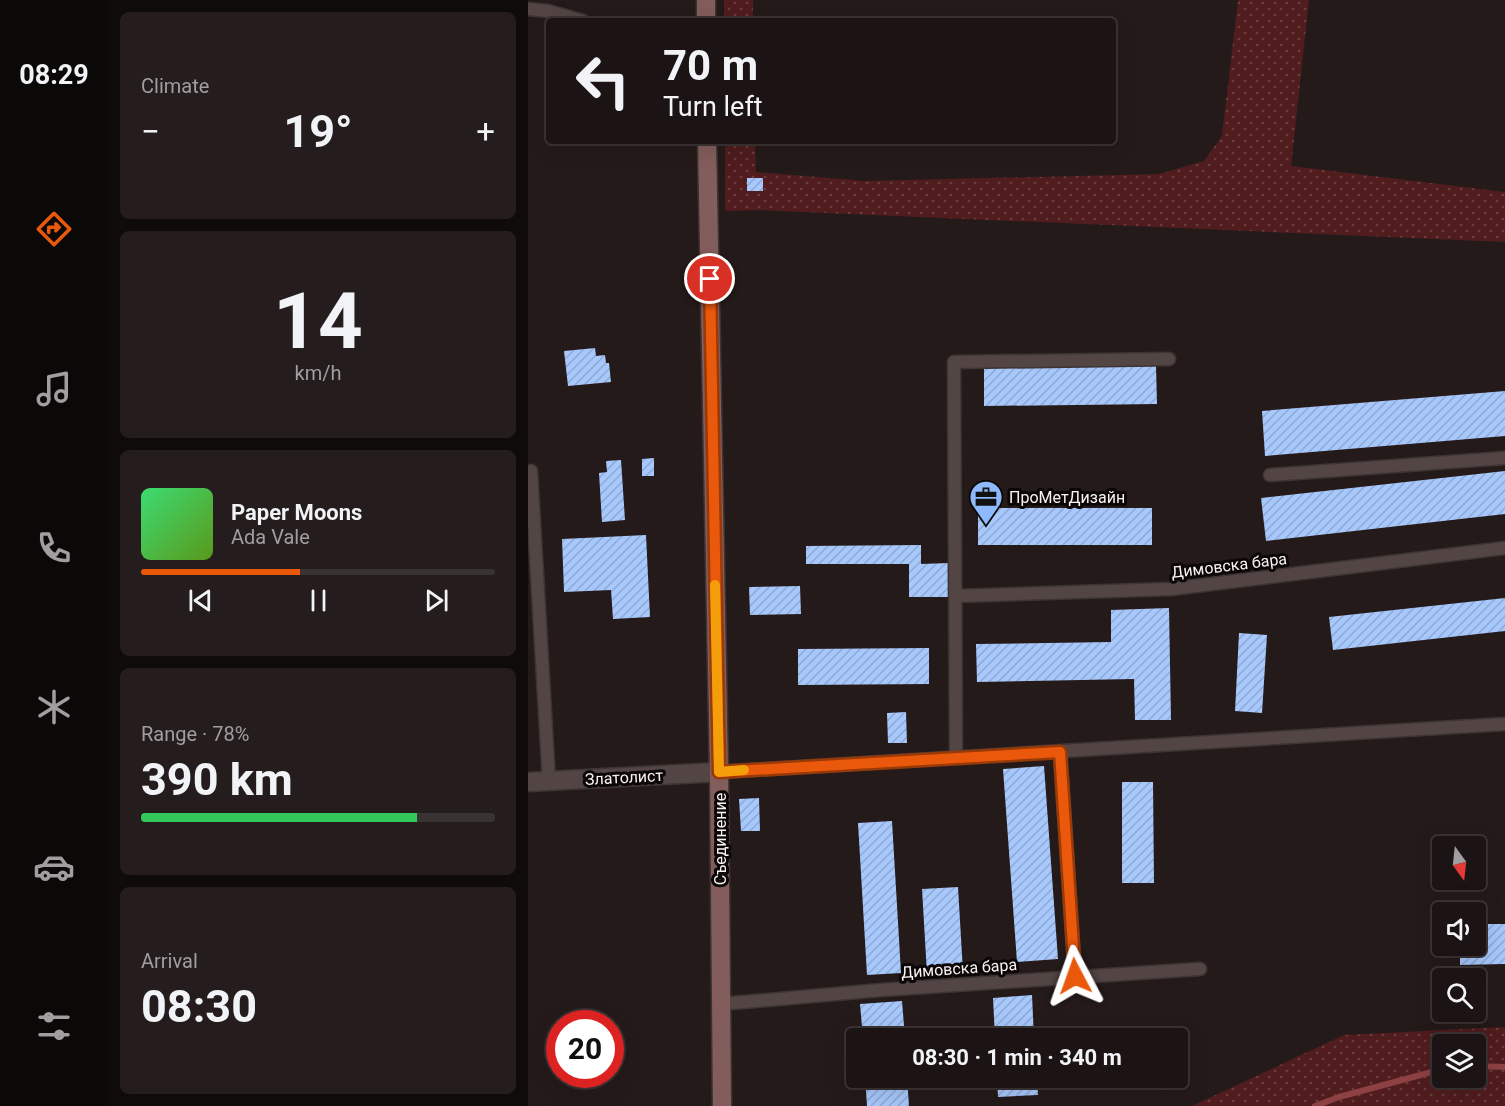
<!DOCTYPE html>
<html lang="en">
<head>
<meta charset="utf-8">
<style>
	body { margin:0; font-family:Roboto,sans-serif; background:#251d1d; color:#f1f3f6; height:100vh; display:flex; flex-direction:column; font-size:22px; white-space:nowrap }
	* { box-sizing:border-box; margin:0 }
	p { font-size:20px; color:#a09ea0 }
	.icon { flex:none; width:33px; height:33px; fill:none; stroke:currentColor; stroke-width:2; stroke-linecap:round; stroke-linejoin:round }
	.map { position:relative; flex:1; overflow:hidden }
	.drawer { display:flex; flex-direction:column; gap:12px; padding:12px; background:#0f0b0b; width:420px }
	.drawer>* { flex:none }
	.top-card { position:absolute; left:18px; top:18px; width:570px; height:126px; border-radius:6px; box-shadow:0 6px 24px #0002,0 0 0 2px #3a3334; background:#1c1414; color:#f1f3f6; overflow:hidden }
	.needle { width:39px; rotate:165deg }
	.fabs { position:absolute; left:904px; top:836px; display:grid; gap:12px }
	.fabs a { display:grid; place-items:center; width:54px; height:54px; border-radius:6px; background:#1c1414; box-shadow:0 6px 24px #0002,0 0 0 2px #3a3334; font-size:30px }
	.speed { position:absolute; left:18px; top:1010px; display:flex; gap:12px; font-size:30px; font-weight:700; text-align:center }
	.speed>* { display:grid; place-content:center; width:78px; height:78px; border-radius:50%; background:#1c1414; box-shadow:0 6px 24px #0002,0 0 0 2px #3a3334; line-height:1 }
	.speed .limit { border:9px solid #d22; background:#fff; color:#111 }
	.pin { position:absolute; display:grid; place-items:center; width:51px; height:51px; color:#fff; margin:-26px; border:3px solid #fff; border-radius:50%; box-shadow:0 2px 6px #0007 }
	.me { position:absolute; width:66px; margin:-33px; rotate:356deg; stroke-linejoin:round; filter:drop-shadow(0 0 4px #0008) }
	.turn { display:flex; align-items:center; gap:21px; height:126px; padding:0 18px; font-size:27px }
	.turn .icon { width:78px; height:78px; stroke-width:2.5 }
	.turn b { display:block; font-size:42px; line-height:51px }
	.big { font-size:45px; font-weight:700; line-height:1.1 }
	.drawer .tile { flex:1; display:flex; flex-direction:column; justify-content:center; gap:9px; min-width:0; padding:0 21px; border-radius:9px; background:#251d1d }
	.drawer .dial { align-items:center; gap:0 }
	.dial b { font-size:78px; line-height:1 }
	.song { display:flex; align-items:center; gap:18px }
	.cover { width:72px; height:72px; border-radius:9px; background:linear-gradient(135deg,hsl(140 70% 55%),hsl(90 70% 35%)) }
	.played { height:6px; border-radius:3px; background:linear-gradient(90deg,#ea580c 45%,#3a3334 45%) }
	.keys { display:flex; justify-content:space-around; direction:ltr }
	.heat { display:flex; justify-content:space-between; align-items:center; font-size:33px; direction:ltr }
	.charge { height:9px; border-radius:4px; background:linear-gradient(90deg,#34c759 78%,#3a3334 0) }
	.trip { position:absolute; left:318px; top:1028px; width:342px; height:60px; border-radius:6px; background:#1c1414; box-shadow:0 6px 24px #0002,0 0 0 2px #3a3334; font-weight:700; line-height:60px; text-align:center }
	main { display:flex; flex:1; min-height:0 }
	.dock { display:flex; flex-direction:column; width:108px; justify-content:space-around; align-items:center; background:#0b0808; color:#a09ea0 }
	.dock .icon { width:42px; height:42px }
	.dock .selected { color:#ea580c }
	.dock b { font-size:27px; color:#f1f3f6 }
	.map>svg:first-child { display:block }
</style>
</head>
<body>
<main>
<nav class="dock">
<b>08:29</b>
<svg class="icon selected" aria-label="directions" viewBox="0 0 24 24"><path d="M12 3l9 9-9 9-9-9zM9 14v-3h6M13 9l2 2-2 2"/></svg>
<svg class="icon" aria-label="music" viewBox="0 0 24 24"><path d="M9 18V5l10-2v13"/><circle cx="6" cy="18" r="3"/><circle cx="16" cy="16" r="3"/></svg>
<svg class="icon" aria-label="phone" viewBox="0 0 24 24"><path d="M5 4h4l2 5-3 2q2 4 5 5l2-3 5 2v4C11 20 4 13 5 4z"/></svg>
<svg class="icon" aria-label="climate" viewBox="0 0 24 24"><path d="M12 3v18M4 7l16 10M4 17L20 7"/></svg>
<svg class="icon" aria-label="car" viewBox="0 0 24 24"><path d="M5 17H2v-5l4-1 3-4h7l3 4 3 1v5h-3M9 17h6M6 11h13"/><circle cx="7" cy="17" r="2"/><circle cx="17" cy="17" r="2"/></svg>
<svg class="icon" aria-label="filters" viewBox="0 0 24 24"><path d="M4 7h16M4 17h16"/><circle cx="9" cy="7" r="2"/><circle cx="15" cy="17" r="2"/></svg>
</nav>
<section class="drawer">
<div class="tile"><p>Climate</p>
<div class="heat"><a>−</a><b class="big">19°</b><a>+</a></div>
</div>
<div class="tile dial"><b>14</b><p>km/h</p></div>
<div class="tile">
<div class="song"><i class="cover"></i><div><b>Paper Moons</b><p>Ada Vale</p></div></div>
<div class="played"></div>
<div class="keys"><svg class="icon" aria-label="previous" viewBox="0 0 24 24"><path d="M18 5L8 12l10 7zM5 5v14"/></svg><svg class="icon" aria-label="pause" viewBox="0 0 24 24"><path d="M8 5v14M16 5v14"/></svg><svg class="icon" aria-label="next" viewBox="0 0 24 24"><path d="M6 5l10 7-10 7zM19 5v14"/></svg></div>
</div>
<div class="tile"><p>Range · 78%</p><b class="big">390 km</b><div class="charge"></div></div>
<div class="tile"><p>Arrival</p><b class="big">08:30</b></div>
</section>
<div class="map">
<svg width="977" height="1106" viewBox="0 0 977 1106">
	<defs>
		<pattern id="grass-dots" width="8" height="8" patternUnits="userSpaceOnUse" patternTransform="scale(1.5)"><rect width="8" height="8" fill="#501c1e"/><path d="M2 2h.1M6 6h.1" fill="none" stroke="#6a3d3f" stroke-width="1.8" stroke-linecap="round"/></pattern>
		<pattern id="building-hatch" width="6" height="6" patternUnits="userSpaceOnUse" patternTransform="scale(1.5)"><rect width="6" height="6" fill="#a7c8fd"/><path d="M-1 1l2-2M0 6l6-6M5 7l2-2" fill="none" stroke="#90a8d0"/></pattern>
	</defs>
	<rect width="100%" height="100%" fill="#251a1a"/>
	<path fill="url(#grass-dots)" fill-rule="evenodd" d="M 196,0 L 225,0 L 225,21 L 196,21 Z
		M 710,0 L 781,0 L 763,166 L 977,192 L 977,242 L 228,210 L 197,211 L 197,141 L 227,141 L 228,172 L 336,181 L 631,174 L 676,161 L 694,136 Z
		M 977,1027 L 977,1106 L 664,1106 L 816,1035 ZM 915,1044 L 948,1044 L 948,1077 L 915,1077 Z"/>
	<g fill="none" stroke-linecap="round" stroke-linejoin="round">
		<path stroke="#8d4143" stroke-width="6" d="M 948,1066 L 977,1067
			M 787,1106 L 811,1097 L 915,1069"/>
	</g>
	<path fill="url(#building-hatch)" d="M 219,178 L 235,178 L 235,191 L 219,191 Z
		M 67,348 L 68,356 L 77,355 L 78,363 L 81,363 L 83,382 L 40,386 L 36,351 Z
		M 628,366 L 629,404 L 456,406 L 456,368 Z
		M 977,391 L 977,436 L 737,456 L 734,411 Z
		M 126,458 L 126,476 L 114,476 L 114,459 Z
		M 93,460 L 97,520 L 74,522 L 71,473 L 79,472 L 78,461 Z
		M 977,471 L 977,514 L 738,541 L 733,498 Z
		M 450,508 L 624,508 L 624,545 L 450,545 Z
		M 118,535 L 122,617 L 85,619 L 83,590 L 36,592 L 34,539 Z
		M 393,545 L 393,564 L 421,563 L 422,597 L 381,597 L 381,564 L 278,564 L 278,546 Z
		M 272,586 L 273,614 L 222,615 L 221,587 Z
		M 977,598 L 977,631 L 805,650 L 801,617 Z
		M 641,608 L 643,720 L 607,720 L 606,679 L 449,682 L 448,644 L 583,642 L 583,610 Z
		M 711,633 L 739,635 L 734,713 L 707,711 Z
		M 401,648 L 401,684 L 270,685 L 270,649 Z
		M 378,712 L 379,743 L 360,743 L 359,713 Z
		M 516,766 L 530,959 L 489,962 L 475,769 Z
		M 594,782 L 625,782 L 626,883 L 594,883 Z
		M 231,798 L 232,831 L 213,831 L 211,799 Z
		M 364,821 L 373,973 L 339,975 L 330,823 Z
		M 430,887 L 435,972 L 399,974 L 394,889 Z
		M 948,924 L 977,924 L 977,964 L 932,965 L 932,945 L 948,945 Z
		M 504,995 L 506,1038 L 467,1038 L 465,998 Z
		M 374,1001 L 377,1038 L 335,1038 L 332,1004 Z
		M 337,1077 L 379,1077 L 381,1106 L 339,1106 Z
		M 469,1077 L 509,1077 L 510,1095 L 470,1097 Z"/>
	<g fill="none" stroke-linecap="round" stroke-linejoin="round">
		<g stroke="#3d3434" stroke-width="15">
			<path id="lane" d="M 0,9 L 20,11 L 55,21
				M 3,471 L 21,781
				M 742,475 L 977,458
				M 428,596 L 643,589 L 977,548
				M 532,752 L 547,976
				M 428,758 L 426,362 L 641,359
				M 191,772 L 977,724
				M 193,1004 L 353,990 L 672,969"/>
		</g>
		<g stroke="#3d3434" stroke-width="21">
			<path id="street" d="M 0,782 L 191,772"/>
		</g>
		<g stroke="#3d3434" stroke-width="21">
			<path id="secondary" d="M 178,21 L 178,0
				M 179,141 L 191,772 L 194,1106"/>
		</g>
		<use href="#lane" stroke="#524544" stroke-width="12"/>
		<use href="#street" stroke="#524544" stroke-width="18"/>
		<use href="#secondary" stroke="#835d5c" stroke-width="18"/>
	</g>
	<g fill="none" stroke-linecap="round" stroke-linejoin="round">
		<g stroke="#983908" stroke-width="15">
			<path id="route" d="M 182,279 L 191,772 L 532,752 L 547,976"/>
		</g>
		<use href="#route" stroke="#ea580c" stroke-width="10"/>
		<path stroke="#f59e0b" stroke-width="10" d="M 187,585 L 191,772 L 216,770"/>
	</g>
	<defs>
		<g id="office-pin" transform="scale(1.725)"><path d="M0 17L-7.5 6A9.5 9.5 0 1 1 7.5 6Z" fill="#8eb9fc" stroke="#0b0706"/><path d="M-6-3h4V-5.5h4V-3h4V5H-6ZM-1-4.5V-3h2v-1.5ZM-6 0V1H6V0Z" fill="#111"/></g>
	</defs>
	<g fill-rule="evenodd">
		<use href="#office-pin" x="458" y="497"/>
	</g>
	<g text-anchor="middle" stroke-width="6" stroke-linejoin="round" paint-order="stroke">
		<g font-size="16" fill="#faf2f1" stroke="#0b0706" text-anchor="start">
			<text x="481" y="503">ПроМетДизайн</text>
		</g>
		<g font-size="16" fill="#faf2f1" stroke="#0b0706">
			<text transform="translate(701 565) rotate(-7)" y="6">Димовска бара</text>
			<text transform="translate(96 777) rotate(-3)" y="6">Златолист</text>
			<text transform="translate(192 839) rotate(-90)" y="6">Съединение</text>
			<text transform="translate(431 968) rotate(-4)" y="6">Димовска бара</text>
		</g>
	</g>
</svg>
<div class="fabs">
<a><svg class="needle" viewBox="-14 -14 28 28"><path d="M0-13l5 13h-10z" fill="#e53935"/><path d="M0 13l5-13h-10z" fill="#a09ea0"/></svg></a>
<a><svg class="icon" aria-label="sound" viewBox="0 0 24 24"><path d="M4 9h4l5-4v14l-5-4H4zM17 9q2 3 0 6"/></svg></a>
<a><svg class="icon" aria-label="search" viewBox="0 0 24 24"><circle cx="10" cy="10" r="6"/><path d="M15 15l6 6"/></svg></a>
<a><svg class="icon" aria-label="layers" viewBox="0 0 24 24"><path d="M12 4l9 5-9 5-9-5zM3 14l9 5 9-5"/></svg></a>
</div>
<div class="speed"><div class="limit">20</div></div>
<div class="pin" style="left:182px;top:279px;background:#d93025"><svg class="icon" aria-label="arrive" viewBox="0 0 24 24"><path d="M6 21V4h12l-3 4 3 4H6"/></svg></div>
<svg class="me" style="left:547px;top:976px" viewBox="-20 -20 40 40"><path d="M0-17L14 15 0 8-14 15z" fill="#ea580c" stroke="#fff" stroke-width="4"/></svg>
<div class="trip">08:30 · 1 min · 340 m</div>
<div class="top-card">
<div class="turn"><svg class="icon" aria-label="left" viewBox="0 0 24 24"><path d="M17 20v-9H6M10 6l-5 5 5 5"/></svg><div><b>70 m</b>Turn left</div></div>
</div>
</div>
</main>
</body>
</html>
